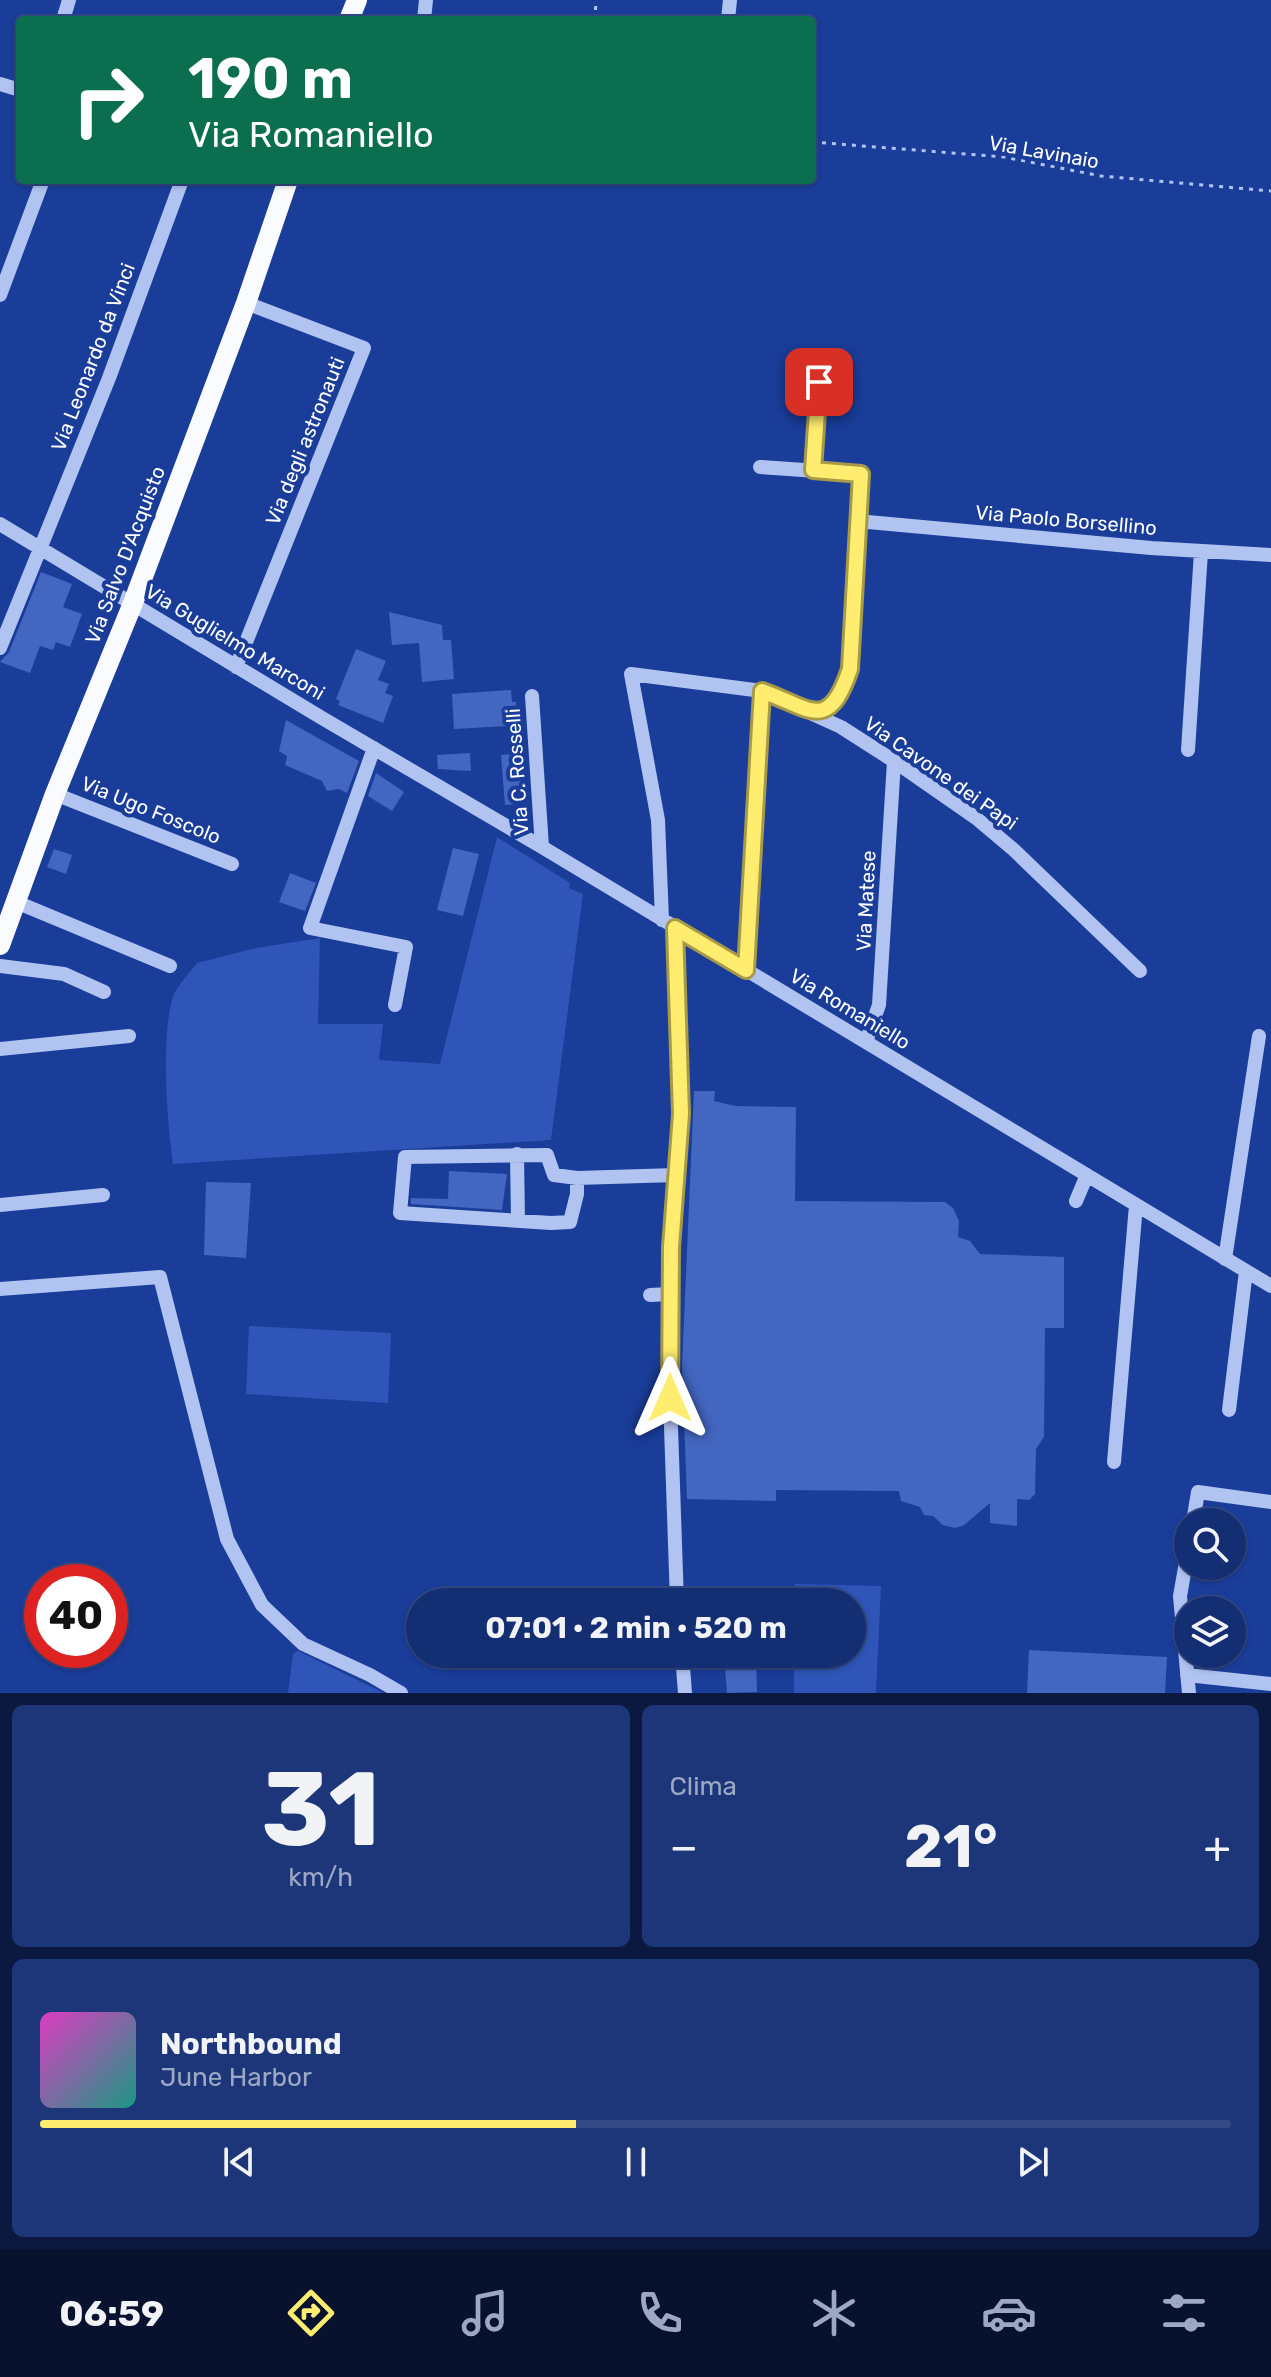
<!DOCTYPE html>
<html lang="it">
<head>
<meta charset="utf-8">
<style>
	body { margin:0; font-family:Rubik,sans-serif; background:#1d3679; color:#f1f3f6; height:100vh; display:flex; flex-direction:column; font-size:30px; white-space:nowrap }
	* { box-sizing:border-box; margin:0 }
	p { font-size:26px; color:#9da8c5 }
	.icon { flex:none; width:44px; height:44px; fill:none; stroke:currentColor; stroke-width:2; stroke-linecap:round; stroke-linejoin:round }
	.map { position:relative; height:1693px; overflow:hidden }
	.panel { display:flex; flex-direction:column; gap:12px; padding:12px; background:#0b1940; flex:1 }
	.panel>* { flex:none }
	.guide { position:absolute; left:16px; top:16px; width:800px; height:168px; border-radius:8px; box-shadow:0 2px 6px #0004,0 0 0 2px #334a86; background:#0b6e4f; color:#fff; overflow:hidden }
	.buttons { position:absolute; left:1174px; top:1508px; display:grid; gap:16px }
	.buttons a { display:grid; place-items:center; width:72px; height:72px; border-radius:50%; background:#142e74; box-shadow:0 2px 6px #0004,0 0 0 2px #334a86; font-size:40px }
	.speed { position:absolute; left:24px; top:1564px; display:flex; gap:16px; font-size:40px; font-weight:700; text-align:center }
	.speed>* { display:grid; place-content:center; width:104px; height:104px; border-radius:50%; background:#142e74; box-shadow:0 2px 6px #0004,0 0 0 2px #334a86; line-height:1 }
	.speed .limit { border:12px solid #d22; background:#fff; color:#111 }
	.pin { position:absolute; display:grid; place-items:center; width:68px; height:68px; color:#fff; margin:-34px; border-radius:16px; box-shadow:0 4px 12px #0006 }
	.me { position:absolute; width:88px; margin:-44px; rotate:0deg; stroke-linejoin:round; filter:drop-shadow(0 0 6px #0008) }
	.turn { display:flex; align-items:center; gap:28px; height:168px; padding:0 40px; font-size:36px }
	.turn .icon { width:104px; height:104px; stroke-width:2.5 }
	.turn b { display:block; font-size:56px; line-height:68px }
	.big { font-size:60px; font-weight:700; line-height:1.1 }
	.panel .widget { flex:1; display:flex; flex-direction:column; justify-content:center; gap:12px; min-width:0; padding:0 28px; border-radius:12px; background:#1d3679 }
	.panel .dial { align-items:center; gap:0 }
	.dial b { font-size:104px; line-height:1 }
	.song { display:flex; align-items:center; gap:24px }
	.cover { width:96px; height:96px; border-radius:12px; background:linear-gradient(135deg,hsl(310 70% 55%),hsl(170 70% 35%)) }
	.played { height:8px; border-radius:4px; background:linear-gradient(90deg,#ffed70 45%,#334a86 45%) }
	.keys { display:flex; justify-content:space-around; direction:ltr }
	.heat { display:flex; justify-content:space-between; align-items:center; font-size:44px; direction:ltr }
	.panel .tiles { flex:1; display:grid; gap:12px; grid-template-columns:1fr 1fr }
	.widget:last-child { grid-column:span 2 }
	.trip { position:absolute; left:406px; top:1588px; width:460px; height:80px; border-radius:40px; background:#142e74; box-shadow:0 2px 6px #0004,0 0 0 2px #334a86; font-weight:700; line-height:80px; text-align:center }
	.menu { display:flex; height:128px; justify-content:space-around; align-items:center; background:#08122e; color:#9da8c5 }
	.menu .icon { width:56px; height:56px }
	.menu .on { color:#ffed70 }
	.menu b { font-size:36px; color:#f1f3f6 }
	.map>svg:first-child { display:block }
</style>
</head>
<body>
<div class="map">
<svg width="1271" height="1693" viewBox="0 0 1271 1693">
	<rect width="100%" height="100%" fill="#1a3d9a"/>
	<path fill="#2e55b7" d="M 497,837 L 570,883 L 569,888 L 583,894 L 551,1140 L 173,1164 C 167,1120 161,1042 172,1000 C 175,987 189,974 197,963 L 256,948 L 320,938 L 318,1024 L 383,1024 L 379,1060 L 440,1064 Z
		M 249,1326 L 391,1333 L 388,1403 L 246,1394 Z
		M 795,1584 L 881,1586 L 876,1693 L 794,1693 L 794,1654 L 852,1654 L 852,1602 L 795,1602 Z
		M 298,1651 L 384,1693 L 288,1693 L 293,1654 Z"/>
	<path fill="#4366c1" d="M 41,572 L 72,584 L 63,607 L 82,614 L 70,647 L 56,642 L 53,650 L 40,646 L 30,673 L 0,662 L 9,652 Z
		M 389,612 L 442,625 L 443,640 L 451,640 L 454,679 L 422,682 L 419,643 L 392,645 Z
		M 356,649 L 386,661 L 378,680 L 389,684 L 385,693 L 393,696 L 383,723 L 338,705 L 340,701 L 336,699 Z
		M 511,690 L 512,702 L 516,702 L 517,720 L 507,720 L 507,726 L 454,729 L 452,694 Z
		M 286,720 L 359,761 L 347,793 L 339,789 L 327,791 L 322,781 L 285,765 L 287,756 L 279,751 Z
		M 470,753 L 471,771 L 438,769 L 437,755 Z
		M 523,753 L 526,803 L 505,805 L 501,755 Z
		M 376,773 L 404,792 L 392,811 L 368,796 Z
		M 453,848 L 479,854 L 463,916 L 437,910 Z
		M 54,849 L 72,855 L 66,874 L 47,867 Z
		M 290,873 L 316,883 L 305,911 L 279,902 Z
		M 694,1091 L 715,1091 L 714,1101 L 735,1106 L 796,1107 L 795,1201 L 945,1202 L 953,1208 L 959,1221 L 958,1237 L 970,1241 L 980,1254 L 1064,1257 L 1064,1328 L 1045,1328 L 1044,1437 L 1036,1449 L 1035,1494 L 1029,1500 L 1017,1499 L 1017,1526 L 990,1523 L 990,1503 L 964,1525 L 955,1528 L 943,1525 L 933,1516 L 924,1515 L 920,1507 L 901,1501 L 899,1491 L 776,1490 L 776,1501 L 687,1499 L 682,1366 Z
		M 449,1171 L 507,1174 L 502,1210 L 411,1204 L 411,1198 L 448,1199 Z
		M 206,1182 L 251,1183 L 246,1258 L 204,1255 Z
		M 1029,1650 L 1167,1657 L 1165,1693 L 1027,1693 Z
		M 724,1654 L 756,1654 L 757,1692 L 727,1693 Z"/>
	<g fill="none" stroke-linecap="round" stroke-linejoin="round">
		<path stroke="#b0c3f1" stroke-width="3" stroke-dasharray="4 6" stroke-linecap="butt" d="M 595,20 L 596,0
			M 812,142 L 1004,157 L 1101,176 L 1271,191"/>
		<path stroke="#b0c3f1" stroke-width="14" d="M 63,20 L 69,0
			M 424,20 L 426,0
			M 728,20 L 730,0
			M 0,84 L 20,90
			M 0,295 L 43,180
			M 760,467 L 861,474 L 850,669 C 841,695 840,706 811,712
			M 813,470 L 819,382
			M 857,521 L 1151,548 L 1271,555
			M 0,524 L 322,718 L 542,847 L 1271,1286
			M 0,648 L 109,378 L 182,180
			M 236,667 L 364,348 L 246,303
			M 532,696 L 542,847
			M 374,748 L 310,928 L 406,947 L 395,1005
			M 1188,750 L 1201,552
			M 55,794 L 232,864
			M 16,902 L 170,966
			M 662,920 L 658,820 L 631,674 L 762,691 L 841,727 L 894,761 L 976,818 L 1014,850 L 1140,971
			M 675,928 L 681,1114 L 671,1247 L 670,1398 L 677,1602
			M 0,966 L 64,974 L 104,992
			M 746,970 L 762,691
			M 866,1042 L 879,1005 L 894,761
			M 0,1049 L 129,1036
			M 517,1154 L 518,1221
			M 577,1178 L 577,1194 L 570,1222 L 551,1223 L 400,1213 L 405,1157 L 547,1155 L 554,1175 L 577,1178 L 676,1175
			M 1076,1201 L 1087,1175
			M 0,1205 L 103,1195
			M 1225,1259 L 1259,1036
			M 0,1289 L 160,1277 L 227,1539 L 262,1605 L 303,1644 L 370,1675 L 401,1693
			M 650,1295 L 670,1294
			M 1229,1410 L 1246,1271
			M 1114,1462 L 1136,1205
			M 1193,1522 L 1198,1492 L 1271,1502
			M 1188,1551 L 1180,1596 L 1189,1693
			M 682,1654 L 685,1693
			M 1187,1675 L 1271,1684"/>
		<path stroke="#fafbff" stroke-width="20" d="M 349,20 L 357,0
			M 0,945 L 55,794 L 133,603 L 246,303 L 288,180"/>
	</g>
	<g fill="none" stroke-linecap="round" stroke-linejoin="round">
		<g stroke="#a69a49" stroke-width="20">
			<path id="route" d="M 670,1398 L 671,1247 L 681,1114 L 675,928 L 746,970 L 762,691 C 810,708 828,734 850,669 L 861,474 L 813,470 L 819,382"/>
		</g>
		<use href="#route" stroke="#ffed70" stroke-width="14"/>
	</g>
	<g text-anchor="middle" stroke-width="8" stroke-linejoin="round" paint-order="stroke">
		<g font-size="20" fill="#fff" stroke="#1a3d9a">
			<text transform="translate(1044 152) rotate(10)" y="7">Via Lavinaio</text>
			<text transform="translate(93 357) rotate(-69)" y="7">Via Leonardo da Vinci</text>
			<text transform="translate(305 441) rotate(-68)" y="7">Via degli astronauti</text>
			<text transform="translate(1066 520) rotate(5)" y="7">Via Paolo Borsellino</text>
			<text transform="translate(125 555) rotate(-69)" y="7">Via Salvo D'Acquisto</text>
			<text transform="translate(235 642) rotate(31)" y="7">Via Guglielmo Marconi</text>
			<text transform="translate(517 772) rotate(-94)" y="7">Via C. Rosselli</text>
			<text transform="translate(941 773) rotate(35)" y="7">Via Cavone dei Papi</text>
			<text transform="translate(151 810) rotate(22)" y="7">Via Ugo Foscolo</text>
			<text transform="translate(866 901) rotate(-87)" y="7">Via Matese</text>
			<text transform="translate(850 1009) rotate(31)" y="7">Via Romaniello</text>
		</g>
	</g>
</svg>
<div class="buttons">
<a><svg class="icon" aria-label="search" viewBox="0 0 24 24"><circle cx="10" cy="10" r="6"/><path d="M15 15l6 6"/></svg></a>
<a><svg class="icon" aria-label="layers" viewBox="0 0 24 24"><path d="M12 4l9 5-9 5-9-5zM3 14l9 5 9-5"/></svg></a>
</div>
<div class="speed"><div class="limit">40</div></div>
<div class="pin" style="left:819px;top:382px;background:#d93025"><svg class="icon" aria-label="arrive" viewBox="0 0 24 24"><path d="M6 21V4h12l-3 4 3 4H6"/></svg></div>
<svg class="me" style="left:670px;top:1398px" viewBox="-20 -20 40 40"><path d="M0-17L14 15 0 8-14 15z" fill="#ffed70" stroke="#fff" stroke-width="4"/></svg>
<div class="trip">07:01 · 2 min · 520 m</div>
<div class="guide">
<div class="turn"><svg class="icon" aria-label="right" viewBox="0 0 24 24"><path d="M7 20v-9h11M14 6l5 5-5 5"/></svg><div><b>190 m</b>Via Romaniello</div></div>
</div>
</div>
<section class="panel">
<div class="tiles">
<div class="widget dial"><b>31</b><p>km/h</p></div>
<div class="widget"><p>Clima</p>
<div class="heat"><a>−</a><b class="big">21°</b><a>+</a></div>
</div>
<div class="widget">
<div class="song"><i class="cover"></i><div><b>Northbound</b><p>June Harbor</p></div></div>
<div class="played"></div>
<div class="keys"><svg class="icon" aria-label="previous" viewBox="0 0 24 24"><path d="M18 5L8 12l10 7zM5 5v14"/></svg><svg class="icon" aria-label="pause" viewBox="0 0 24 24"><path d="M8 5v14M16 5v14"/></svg><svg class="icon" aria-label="next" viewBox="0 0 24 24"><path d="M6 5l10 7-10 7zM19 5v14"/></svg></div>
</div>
</div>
</section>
<nav class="menu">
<b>06:59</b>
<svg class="icon on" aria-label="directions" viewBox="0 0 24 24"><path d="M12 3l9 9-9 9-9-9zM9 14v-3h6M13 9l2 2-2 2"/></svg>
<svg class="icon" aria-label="music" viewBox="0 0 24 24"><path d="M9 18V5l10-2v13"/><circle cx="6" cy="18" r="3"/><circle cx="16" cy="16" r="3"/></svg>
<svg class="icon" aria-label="phone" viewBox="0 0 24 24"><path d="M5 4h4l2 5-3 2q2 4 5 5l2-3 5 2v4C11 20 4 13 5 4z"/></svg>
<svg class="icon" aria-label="climate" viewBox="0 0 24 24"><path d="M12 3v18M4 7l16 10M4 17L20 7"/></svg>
<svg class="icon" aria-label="car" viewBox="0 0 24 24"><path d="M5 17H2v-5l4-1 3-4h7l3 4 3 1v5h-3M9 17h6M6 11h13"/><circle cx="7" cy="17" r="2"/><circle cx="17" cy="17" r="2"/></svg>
<svg class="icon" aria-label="filters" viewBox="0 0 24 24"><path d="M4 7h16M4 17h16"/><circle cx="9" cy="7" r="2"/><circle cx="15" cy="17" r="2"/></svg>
</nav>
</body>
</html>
